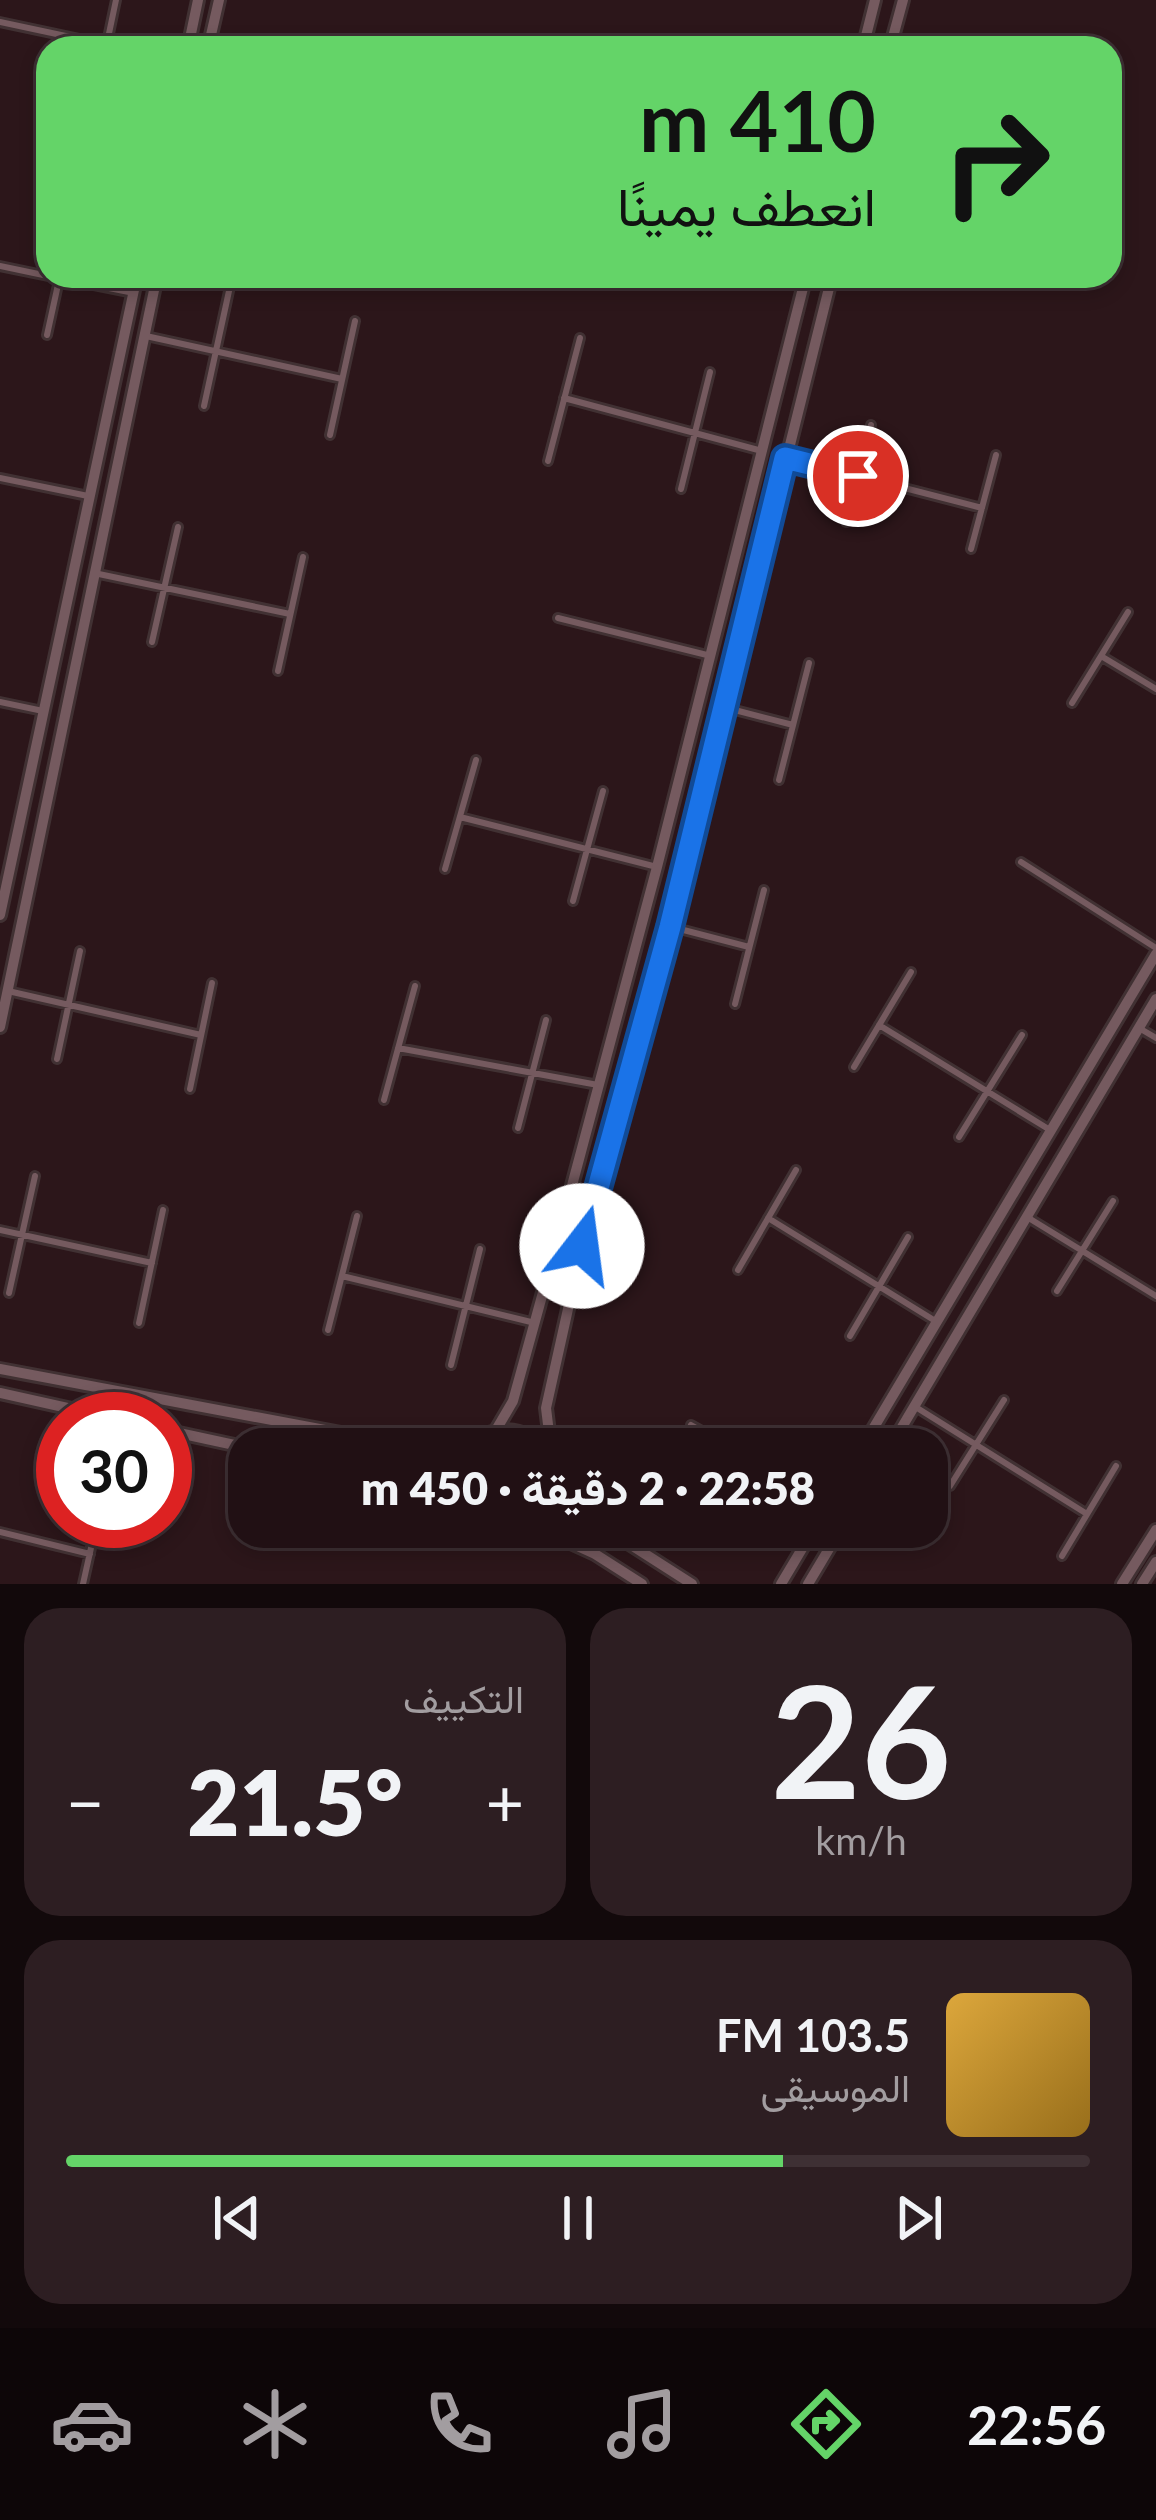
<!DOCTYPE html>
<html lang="ar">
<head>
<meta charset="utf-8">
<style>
	body { margin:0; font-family:Lato,Vazirmatn,sans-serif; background:#2d1e22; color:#f1f3f6; direction:rtl; height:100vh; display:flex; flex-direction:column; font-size:45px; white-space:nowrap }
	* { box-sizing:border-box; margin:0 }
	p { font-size:39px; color:#a29da0 }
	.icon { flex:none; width:66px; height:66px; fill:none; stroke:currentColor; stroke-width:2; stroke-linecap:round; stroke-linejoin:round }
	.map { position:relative; height:1584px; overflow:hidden; direction:ltr }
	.drawer { display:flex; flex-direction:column; gap:24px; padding:24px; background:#12090b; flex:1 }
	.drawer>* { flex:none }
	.hud { position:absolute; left:36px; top:36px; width:1086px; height:252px; border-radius:36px; box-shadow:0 6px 18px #0003,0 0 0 3px #3e3034; direction:rtl; background:#64d468; color:#111; overflow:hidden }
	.speed { position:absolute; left:36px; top:1392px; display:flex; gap:24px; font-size:60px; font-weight:700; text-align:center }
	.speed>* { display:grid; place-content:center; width:156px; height:156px; border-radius:50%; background:#211014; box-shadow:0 6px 18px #0003,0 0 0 3px #3e3034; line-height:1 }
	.speed .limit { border:18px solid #d22; background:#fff; color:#111 }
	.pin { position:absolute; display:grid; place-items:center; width:102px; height:102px; color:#fff; margin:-51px; border:6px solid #fff; border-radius:50%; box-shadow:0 3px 12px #0007 }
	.me { position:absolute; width:132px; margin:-66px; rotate:15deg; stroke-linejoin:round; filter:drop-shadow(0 0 9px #0008) }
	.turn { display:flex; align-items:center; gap:42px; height:252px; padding:0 48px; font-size:54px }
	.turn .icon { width:156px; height:156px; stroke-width:2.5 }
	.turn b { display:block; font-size:84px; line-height:102px }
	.big { font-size:90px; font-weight:800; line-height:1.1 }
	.drawer .card { flex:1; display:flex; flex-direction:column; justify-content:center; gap:18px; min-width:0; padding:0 42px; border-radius:36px; background:#2d1e22 }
	.drawer .dial { align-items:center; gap:0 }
	.dial b { font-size:156px; line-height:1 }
	.song { display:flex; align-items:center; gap:36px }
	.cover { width:144px; height:144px; border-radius:18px; background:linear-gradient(135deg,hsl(40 70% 55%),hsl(40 70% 35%)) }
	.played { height:12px; border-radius:6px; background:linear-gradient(90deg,#64d468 70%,#3e3034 70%) }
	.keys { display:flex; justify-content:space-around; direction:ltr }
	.heat { display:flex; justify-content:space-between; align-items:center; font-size:66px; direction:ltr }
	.drawer .tiles { flex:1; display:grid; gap:24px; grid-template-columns:1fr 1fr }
	.card:last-child { grid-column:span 2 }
	.trip { position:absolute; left:228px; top:1428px; width:720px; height:120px; border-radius:36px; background:#211014; box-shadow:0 6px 18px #0003,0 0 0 3px #3e3034; font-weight:800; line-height:120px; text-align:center; direction:rtl }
	.tabs { display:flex; height:192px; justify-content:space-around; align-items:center; background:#0d0608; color:#a29da0 }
	.tabs .icon { width:84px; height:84px }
	.tabs .active { color:#64d468 }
	.tabs b { font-size:54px; color:#f1f3f6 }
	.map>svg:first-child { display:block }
</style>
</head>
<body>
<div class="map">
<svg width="1156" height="1584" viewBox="0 0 1156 1584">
	<rect width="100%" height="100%" fill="#2c161a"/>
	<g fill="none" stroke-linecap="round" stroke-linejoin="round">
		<g stroke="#413133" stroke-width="12">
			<path id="service" d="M 0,22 L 122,48
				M 107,43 L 116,0
				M 0,266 L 48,276
				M 49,276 L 134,293
				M 47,335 L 59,280
				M 146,336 L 342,379
				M 564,398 L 762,451
				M 204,406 L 229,291
				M 330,435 L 355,321
				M 788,458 L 982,508
				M 548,461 L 580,338
				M 0,478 L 88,496
				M 681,489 L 710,372
				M 846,522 L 871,425
				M 971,549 L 996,455
				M 94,573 L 290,614
				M 558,618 L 711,656
				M 152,642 L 178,527
				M 1101,656 L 1156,689
				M 278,671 L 303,557
				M 0,702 L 43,711
				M 1072,703 L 1128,612
				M 727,708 L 793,725
				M 779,780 L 809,663
				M 460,817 L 657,867
				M 1021,862 L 1156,948
				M 445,869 L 476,760
				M 573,901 L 603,791
				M 672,927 L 749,947
				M 8,991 L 201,1035
				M 735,1004 L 764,890
				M 879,1025 L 1050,1130
				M 1139,1028 L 1156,1038
				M 398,1048 L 598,1085
				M 57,1059 L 80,951
				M 854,1067 L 911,972
				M 190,1089 L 212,983
				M 384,1100 L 415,986
				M 518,1128 L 546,1020
				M 959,1137 L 1022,1035
				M 1027,1217 L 1156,1296
				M 768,1218 L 937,1322
				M 0,1230 L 152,1263
				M 738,1270 L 796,1170
				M 342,1276 L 535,1323
				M 1057,1291 L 1113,1201
				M 9,1293 L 35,1176
				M 139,1323 L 163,1210
				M 328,1330 L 357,1216
				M 850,1336 L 908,1237
				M 451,1365 L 480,1249
				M 914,1406 L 1087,1514
				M 691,1425 L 734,1449
				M 950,1486 L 1004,1400
				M 0,1532 L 90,1554
				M 1062,1556 L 1116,1466
				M 83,1584 L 97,1521"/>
		</g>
		<g stroke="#413133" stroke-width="16">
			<path id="minor" d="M 188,48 L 198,0
				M 208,48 L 219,0
				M 863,48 L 875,0
				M 890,48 L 903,0
				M 0,915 L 137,276
				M 0,1027 L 157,276
				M 0,1369 L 426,1449
				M 0,1393 L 117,1419
				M 165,1430 L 253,1449
				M 496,1430 L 513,1401 L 558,1238 L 657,867 L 806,276
				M 448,1449 L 470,1441
				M 465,1449 C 490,1423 523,1425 548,1449
				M 551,1449 L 546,1408 L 582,1246 L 670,927 L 832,276
				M 861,1449 L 1156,954
				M 889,1449 L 1156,999
				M 472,1527 C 494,1542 518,1542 541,1528
				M 603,1527 L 692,1584
				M 540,1529 L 595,1554 L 642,1584
				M 781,1584 L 815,1527
				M 808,1584 L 842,1527
				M 1122,1584 L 1156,1530
				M 1142,1584 L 1156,1562"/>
		</g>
		<use href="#service" stroke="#755a5f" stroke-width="6"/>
		<use href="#minor" stroke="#755a5f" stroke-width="10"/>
	</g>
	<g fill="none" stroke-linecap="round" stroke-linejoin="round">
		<g stroke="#114b97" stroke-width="30">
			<path id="route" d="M 582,1246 L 670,927 L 785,458 L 858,476"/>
		</g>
		<use href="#route" stroke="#1a73e8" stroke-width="21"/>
	</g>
</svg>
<div class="speed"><div class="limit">30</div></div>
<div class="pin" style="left:858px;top:476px;background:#d93025"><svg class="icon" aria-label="arrive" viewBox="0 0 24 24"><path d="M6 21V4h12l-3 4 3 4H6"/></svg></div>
<svg class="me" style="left:582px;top:1246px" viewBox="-20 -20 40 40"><circle r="19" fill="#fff"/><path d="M0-13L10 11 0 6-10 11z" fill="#1a73e8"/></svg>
<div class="trip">22:58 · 2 دقيقة · 450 m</div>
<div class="hud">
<div class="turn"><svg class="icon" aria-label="right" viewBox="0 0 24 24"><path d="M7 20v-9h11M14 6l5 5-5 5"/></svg><div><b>410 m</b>انعطف يمينًا</div></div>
</div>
</div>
<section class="drawer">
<div class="tiles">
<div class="card dial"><b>26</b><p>km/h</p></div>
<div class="card"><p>التكييف</p>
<div class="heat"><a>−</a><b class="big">21.5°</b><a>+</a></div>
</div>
<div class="card">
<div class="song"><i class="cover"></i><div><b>103.5 FM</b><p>الموسيقى</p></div></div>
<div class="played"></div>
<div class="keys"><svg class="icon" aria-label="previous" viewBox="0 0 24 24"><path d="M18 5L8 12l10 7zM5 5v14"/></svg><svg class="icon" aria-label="pause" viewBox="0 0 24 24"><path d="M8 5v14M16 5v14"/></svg><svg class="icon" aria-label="next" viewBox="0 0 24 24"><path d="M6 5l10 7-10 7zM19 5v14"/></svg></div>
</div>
</div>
</section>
<nav class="tabs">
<b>22:56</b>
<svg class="icon active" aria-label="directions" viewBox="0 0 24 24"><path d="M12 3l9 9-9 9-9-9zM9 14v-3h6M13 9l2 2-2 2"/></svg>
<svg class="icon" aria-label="music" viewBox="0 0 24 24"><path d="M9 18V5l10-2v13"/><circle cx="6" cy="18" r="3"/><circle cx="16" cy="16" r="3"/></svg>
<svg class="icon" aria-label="phone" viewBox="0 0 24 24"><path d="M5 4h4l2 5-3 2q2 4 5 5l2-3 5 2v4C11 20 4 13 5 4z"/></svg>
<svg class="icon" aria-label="climate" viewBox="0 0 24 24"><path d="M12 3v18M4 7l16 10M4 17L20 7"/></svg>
<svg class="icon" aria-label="car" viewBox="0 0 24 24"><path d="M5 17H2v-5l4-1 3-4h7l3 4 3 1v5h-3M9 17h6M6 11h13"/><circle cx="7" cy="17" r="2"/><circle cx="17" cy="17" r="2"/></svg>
</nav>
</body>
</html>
